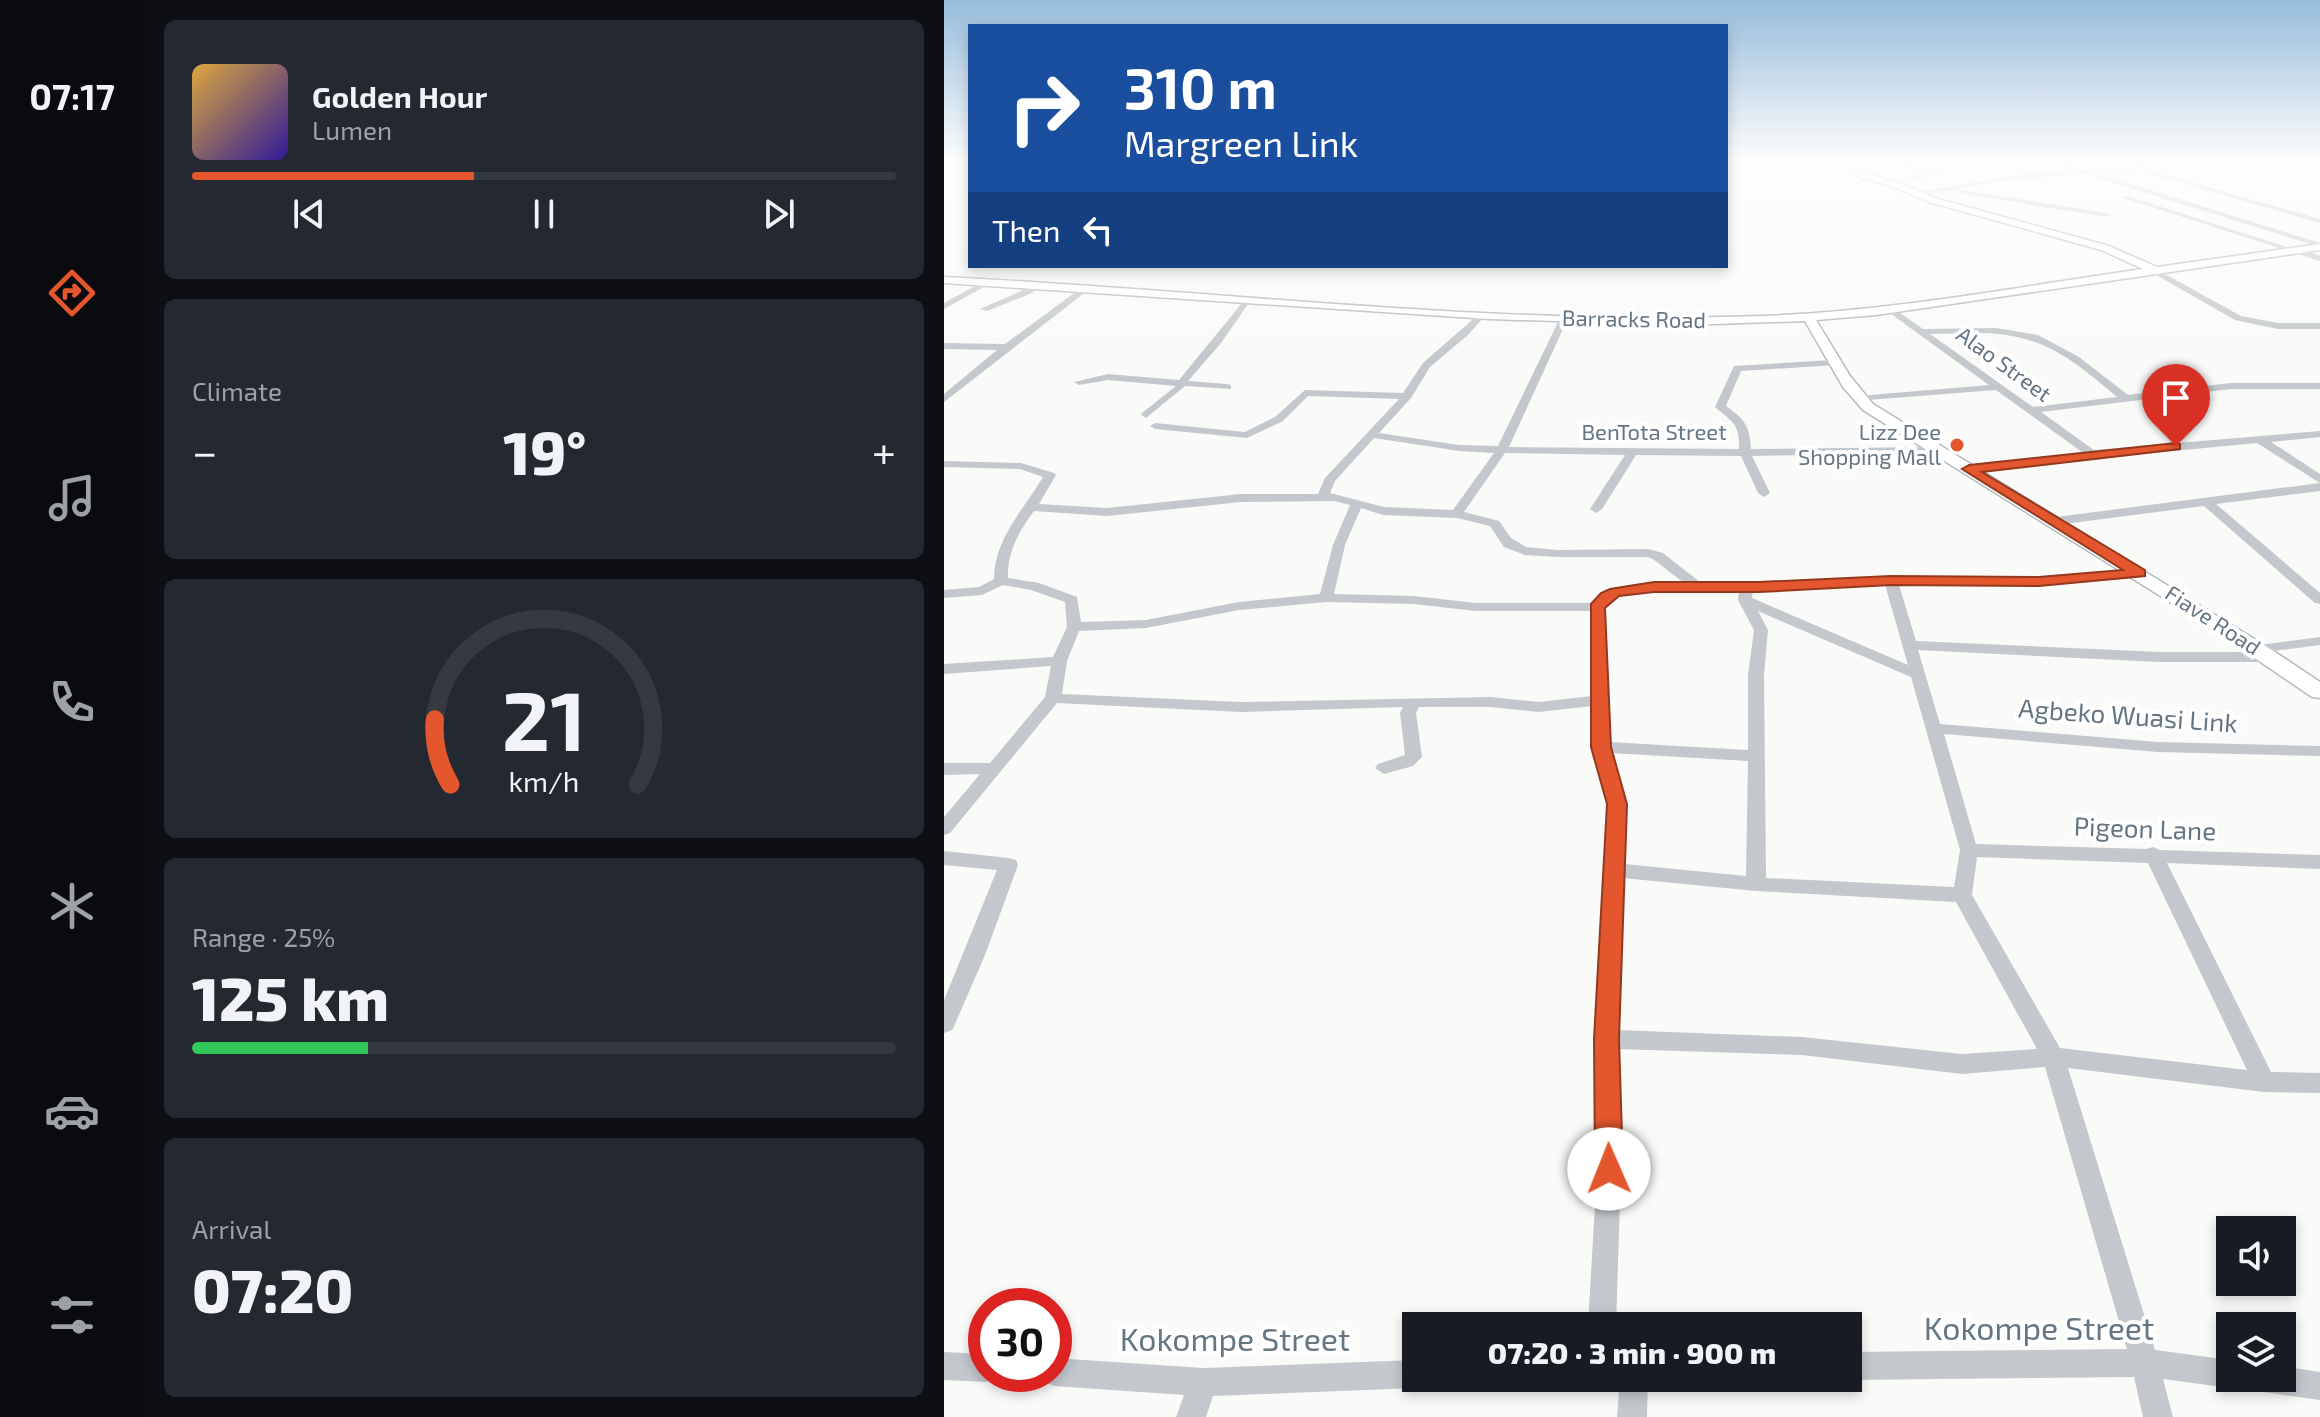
<!DOCTYPE html>
<html lang="en">
<head>
<meta charset="utf-8">
<style>
	body { margin:0; font-family:"Exo 2",sans-serif; background:#242831; color:#f1f3f6; height:100vh; display:flex; flex-direction:column; font-size:30px; white-space:nowrap }
	* { box-sizing:border-box; margin:0 }
	p { font-size:26px; color:#9ea1a6 }
	.icon { flex:none; width:44px; height:44px; fill:none; stroke:currentColor; stroke-width:2; stroke-linecap:round; stroke-linejoin:round }
	.map { position:relative; flex:1; overflow:hidden }
	.sheet { display:flex; flex-direction:column; gap:20px; padding:20px; background:#0d0f14; width:800px }
	.sheet>* { flex:none }
	.top-card { position:absolute; left:24px; top:24px; width:760px; height:244px; border-radius:0px; box-shadow:0 4px 12px #0003; background:#1a4fa0; color:#fff; overflow:hidden }
	.controls { position:absolute; left:1272px; top:1216px; display:grid; gap:16px }
	.controls a { display:grid; place-items:center; width:80px; height:80px; border-radius:0px; background:#171b24; box-shadow:0 4px 12px #0003; font-size:40px }
	.speed { position:absolute; left:24px; top:1288px; display:flex; gap:16px; font-size:40px; font-weight:700; text-align:center }
	.speed>* { display:grid; place-content:center; width:104px; height:104px; border-radius:50%; background:#171b24; box-shadow:0 4px 12px #0003; line-height:1 }
	.speed .limit { border:12px solid #d22; background:#fff; color:#111 }
	.pin { position:absolute; display:grid; place-items:center; width:68px; height:68px; color:#fff; margin:-82px -34px; border-radius:50% 50% 50% 0; rotate:-45deg; box-shadow:0 0 8px #0007 }
	.pin .icon { rotate:45deg }
	.me { position:absolute; width:88px; margin:-44px; rotate:359deg; stroke-linejoin:round; filter:drop-shadow(0 0 6px #0008) }
	.turn { display:flex; align-items:center; gap:28px; height:168px; padding:0 24px; font-size:36px }
	.turn .icon { width:104px; height:104px; stroke-width:2.5 }
	.turn b { display:block; font-size:56px; line-height:68px }
	.then { display:flex; align-items:center; height:76px; padding:0 24px; background:#0003; gap:16px; font-size:30px }
	.big { font-size:60px; font-weight:800; line-height:1.1 }
	.sheet .card { flex:1; display:flex; flex-direction:column; justify-content:center; gap:12px; min-width:0; padding:0 28px; border-radius:12px; background:#242831 }
	.sheet .dial { align-items:center; gap:0 }
	.dial svg { height:208px; overflow:visible; fill:none; stroke:#363941; stroke-width:7; stroke-linecap:round; text-anchor:middle }
	.dial text { fill:#f1f3f6; stroke:none }
	.song { display:flex; align-items:center; gap:24px }
	.cover { width:96px; height:96px; border-radius:12px; background:linear-gradient(135deg,hsl(40 70% 55%),hsl(250 70% 35%)) }
	.played { height:8px; border-radius:4px; background:linear-gradient(90deg,#e4572e 40%,#363941 40%) }
	.keys { display:flex; justify-content:space-around; direction:ltr }
	.heat { display:flex; justify-content:space-between; align-items:center; font-size:44px; direction:ltr }
	.charge { height:12px; border-radius:6px; background:linear-gradient(90deg,#34c759 25%,#363941 0) }
	.trip { position:absolute; left:458px; top:1312px; width:460px; height:80px; border-radius:0px; background:#171b24; box-shadow:0 4px 12px #0003; font-weight:800; line-height:80px; text-align:center }
	main { display:flex; flex:1; min-height:0 }
	.menu { display:flex; flex-direction:column; width:144px; justify-content:space-around; align-items:center; background:#090b0e; color:#9ea1a6 }
	.menu .icon { width:56px; height:56px }
	.menu .selected { color:#e4572e }
	.menu b { font-size:36px; color:#f1f3f6 }
	.map>svg:first-child { display:block }
</style>
</head>
<body>
<main>
<nav class="menu">
<b>07:17</b>
<svg class="icon selected" aria-label="directions" viewBox="0 0 24 24"><path d="M12 3l9 9-9 9-9-9zM9 14v-3h6M13 9l2 2-2 2"/></svg>
<svg class="icon" aria-label="music" viewBox="0 0 24 24"><path d="M9 18V5l10-2v13"/><circle cx="6" cy="18" r="3"/><circle cx="16" cy="16" r="3"/></svg>
<svg class="icon" aria-label="phone" viewBox="0 0 24 24"><path d="M5 4h4l2 5-3 2q2 4 5 5l2-3 5 2v4C11 20 4 13 5 4z"/></svg>
<svg class="icon" aria-label="climate" viewBox="0 0 24 24"><path d="M12 3v18M4 7l16 10M4 17L20 7"/></svg>
<svg class="icon" aria-label="car" viewBox="0 0 24 24"><path d="M5 17H2v-5l4-1 3-4h7l3 4 3 1v5h-3M9 17h6M6 11h13"/><circle cx="7" cy="17" r="2"/><circle cx="17" cy="17" r="2"/></svg>
<svg class="icon" aria-label="filters" viewBox="0 0 24 24"><path d="M4 7h16M4 17h16"/><circle cx="9" cy="7" r="2"/><circle cx="15" cy="17" r="2"/></svg>
</nav>
<section class="sheet">
<div class="card">
<div class="song"><i class="cover"></i><div><b>Golden Hour</b><p>Lumen</p></div></div>
<div class="played"></div>
<div class="keys"><svg class="icon" aria-label="previous" viewBox="0 0 24 24"><path d="M18 5L8 12l10 7zM5 5v14"/></svg><svg class="icon" aria-label="pause" viewBox="0 0 24 24"><path d="M8 5v14M16 5v14"/></svg><svg class="icon" aria-label="next" viewBox="0 0 24 24"><path d="M6 5l10 7-10 7zM19 5v14"/></svg></div>
</div>
<div class="card"><p>Climate</p>
<div class="heat"><a>−</a><b class="big">19°</b><a>+</a></div>
</div>
<div class="card dial"><svg viewBox="0 0 100 80">
<path d="M14 69A42 42 0 1 1 86 69"/>
<path d="M14 69A42 42 0 0 1 8 44" stroke="#e4572e"/>
<text x="50" y="56" font-size="32" font-weight="700">21</text>
<text x="50" y="72" font-size="11">km/h</text>
</svg></div>
<div class="card"><p>Range · 25%</p><b class="big">125 km</b><div class="charge"></div></div>
<div class="card"><p>Arrival</p><b class="big">07:20</b></div>
</section>
<div class="map">
<svg width="1376" height="1417" viewBox="0 0 1376 1417">
	<rect width="100%" height="100%" fill="#fafaf8"/>
	<g fill="none" stroke-linecap="round" stroke-linejoin="round">
		<g stroke="#b3babf" stroke-width="3">
			<path id="secondary" d="M 885,159 L 894,159 L 923,174 L 951,181 L 991,198 L 1165,246 L 1213,267 L 1376,244 L 1376,250 L 932,315 L 872,320 L 906,376 L 929,404 L 1328,650 L 1376,682 L 1376,698 L 1368,697 L 1258,622 L 919,410 L 899,387 L 861,321 L 740,325 L 545,319 L 0,283 L 0,277 C 271,290 543,326 815,316 C 944,312 1072,287 1199,269 L 1157,250 L 985,202 L 945,185 L 917,178 Z"/>
		</g>
		<path fill="#c3c8cc" fill-rule="evenodd" d="M 1097,159 L 1105,159 L 1142,170 L 1195,166 L 1189,162 L 1168,159 L 1304,164 L 1302,167 L 1196,162 L 1211,172 L 1376,219 L 1376,223 L 1207,174 L 1199,169 L 1152,173 L 1376,243 L 1376,247 L 1141,174 L 1071,179 L 970,196 L 967,194 L 1071,175 L 1132,171 Z
			M 959,163 L 997,172 L 998,173 L 946,184 L 946,182 L 987,173 L 957,166 Z
			M 1017,190 L 1162,213 L 1165,215 L 1162,217 L 1015,193 Z
			M 1181,195 L 1349,249 L 1355,248 L 1376,256 L 1376,261 L 1179,198 Z
			M 1210,268 L 1297,316 L 1334,323 L 1376,323 L 1376,329 L 1334,329 L 1291,320 L 1207,272 Z
			M 42,280 L 49,282 L 0,309 L 0,303 Z
			M 91,282 L 98,284 L 88,293 L 43,311 L 36,309 L 82,289 Z
			M 141,285 L 148,287 L 0,402 L 0,394 L 53,350 L 0,349 L 0,343 L 61,344 Z
			M 303,297 L 307,300 L 277,343 L 244,381 L 283,384 L 287,385 L 287,389 L 241,386 L 202,418 L 197,415 L 198,413 L 232,386 L 164,380 L 135,385 L 130,382 L 164,374 L 235,380 Z
			M 946,306 L 979,329 L 1052,328 L 1094,335 L 1135,357 L 1184,395 L 1287,383 L 1376,383 L 1376,389 L 1287,389 L 1097,412 L 1150,450 L 1376,431 L 1376,437 L 1327,442 L 1376,474 L 1376,483 L 1313,443 L 1021,471 L 1019,469 L 1025,466 L 1138,452 L 1052,390 L 911,401 L 911,397 L 915,396 L 1045,385 L 943,311 L 943,307 ZM 1040,333 C 1100,335 1129,360 1173,397 L 1089,407 L 986,334 Z
			M 536,313 L 540,316 L 539,318 L 524,335 L 486,367 L 467,398 L 435,433 L 515,445 L 554,446 L 616,318 L 620,315 L 624,318 L 565,447 L 795,449 C 796,423 788,422 771,407 L 790,366 L 890,360 L 895,363 L 893,365 L 797,371 L 782,406 C 800,419 806,425 807,449 L 992,447 L 998,450 L 992,453 L 808,456 L 826,493 L 820,497 L 814,493 L 797,456 L 692,455 L 658,509 L 652,513 L 646,509 L 681,455 L 561,453 L 520,512 L 555,521 L 567,538 L 582,547 L 614,550 L 704,549 L 719,553 L 757,583 L 947,577 L 1095,577 L 1195,569 L 1202,573 L 1195,577 L 1095,585 L 955,585 L 972,641 L 1216,652 L 1311,652 L 1308,649 L 1315,645 L 1376,637 L 1376,645 L 1322,652 L 1331,654 L 1334,657 L 1326,662 L 1216,662 L 974,650 L 996,724 L 1214,742 L 1376,746 L 1376,756 L 1214,752 L 1000,734 L 1032,844 L 1202,849 L 1209,847 L 1216,850 L 1376,855 L 1376,869 L 1223,863 L 1327,1072 L 1376,1073 L 1376,1093 L 1320,1092 L 1124,1068 L 1211,1350 L 1286,1360 L 1286,1378 L 1299,1378 L 1296,1384 L 1286,1388 L 1219,1379 L 1229,1417 L 1199,1417 L 1190,1377 L 904,1380 L 899,1378 L 904,1378 L 904,1352 L 1183,1349 L 1101,1067 L 1018,1074 L 858,1055 L 673,1049 L 677,1169 L 672,1326 L 644,1326 L 653,1169 L 651,1039 L 664,804 L 649,747 L 648,706 L 595,712 L 547,707 L 475,707 L 472,713 L 478,757 L 469,766 L 440,774 L 431,768 L 434,764 L 461,755 L 456,713 L 459,707 L 297,712 L 113,703 L 6,833 L 0,835 L 0,817 L 36,774 L 0,775 L 0,763 L 46,763 L 101,697 L 107,666 L 0,674 L 0,664 L 109,657 L 123,627 L 121,602 L 87,590 L 59,585 L 38,595 L 0,598 L 0,590 L 35,587 L 50,579 C 50,539 80,509 99,477 L 76,469 L 0,467 L 0,461 L 77,463 L 110,473 L 112,475 L 95,504 L 163,508 L 297,494 L 374,494 L 381,478 L 455,399 L 364,396 L 339,421 L 303,438 L 211,429 L 206,426 L 211,423 L 301,432 L 331,417 L 361,390 L 459,393 L 479,363 ZM 430,438 L 515,451 L 550,453 L 509,510 L 440,507 L 386,493 L 391,481 ZM 390,501 L 406,505 L 389,545 L 376,594 L 295,602 L 202,620 L 137,622 L 133,597 L 95,583 L 64,578 C 63,552 75,531 90,511 L 163,516 L 297,502 ZM 417,508 L 439,515 L 513,518 L 546,526 L 560,547 L 581,555 L 614,557 L 703,557 L 709,559 L 740,583 C 711,583 669,579 649,603 L 531,603 L 470,596 L 390,594 L 401,545 ZM 941,585 L 964,665 L 808,598 L 809,591 ZM 710,591 L 795,591 L 794,600 L 810,630 L 804,675 L 804,750 L 665,742 L 660,607 C 672,592 692,594 710,591 ZM 382,602 L 470,604 L 531,611 L 646,611 L 648,696 L 595,702 L 547,697 L 297,702 L 118,694 L 123,661 L 135,631 L 202,628 L 295,610 ZM 814,611 L 967,677 L 1016,850 L 1010,887 L 822,878 L 820,675 L 824,630 ZM 667,753 L 804,761 L 802,876 L 680,864 L 682,804 ZM 1033,857 L 1204,863 L 1303,1070 L 1116,1048 L 1028,895 ZM 679,878 L 812,891 L 1012,902 L 1093,1049 L 1018,1054 L 858,1037 L 673,1030 Z
			M 1376,483 L 1376,491 L 1272,504 L 1376,593 L 1376,604 L 1371,603 L 1260,506 L 1112,525 L 1106,521 L 1112,517 Z
			M 0,851 L 65,858 L 72,860 L 74,865 L 41,955 L 11,1024 L 8,1030 L 0,1033 L 0,1000 L 53,870 L 0,865 Z
			M 0,1352 L 42,1354 L 42,1374 L 54,1374 L 52,1378 L 42,1382 L 0,1380 Z
			M 110,1358 L 259,1368 L 472,1360 L 472,1378 L 485,1378 L 482,1384 L 472,1388 L 269,1396 L 262,1417 L 232,1417 L 240,1395 L 110,1386 L 100,1382 L 97,1374 L 110,1374 Z
			M 1338,1366 L 1376,1372 L 1376,1400 L 1319,1392 L 1309,1388 L 1305,1378 L 1338,1378 Z
			M 676,1378 L 704,1378 L 703,1417 L 673,1417 Z"/>
		<use href="#secondary" fill="#fff" fill-rule="evenodd"/>
	</g>
	<linearGradient id="sky" x2="0" y2="1"><stop stop-color="#96bcdc"/><stop offset="0.45" stop-color="#fdfdfc"/><stop offset="1" stop-color="#fdfdfc" stop-opacity="0"/></linearGradient>
	<rect width="1376" height="357" fill="url(#sky)"/>
	<path fill="#e4572e" stroke="#94391e" stroke-width="2" d="M 1232,443 L 1236,444 L 1236,449 L 1038,472 L 1201,570 L 1201,576 L 1095,586 L 947,585 L 815,592 L 710,592 L 675,596 L 661,608 L 667,747 L 683,804 L 675,1039 L 679,1169 L 675,1179 L 665,1182 L 656,1179 L 651,1169 L 650,1039 L 663,804 L 647,747 L 647,604 L 657,593 L 666,589 L 710,582 L 815,582 L 947,576 L 1095,577 L 1179,570 L 1018,469 L 1025,465 Z"/>
	<circle fill="#e4572e" stroke="#fff" stroke-width="3" cx="1013" cy="445" r="8"/>
	<g text-anchor="middle" stroke-width="8" stroke-linejoin="round" paint-order="stroke">
		<g font-size="22" fill="#657683" stroke="#fff">
			<text transform="translate(690 319) rotate(1)" y="8">Barracks Road</text>
			<text transform="translate(1060 364) rotate(36)" y="8">Alao Street</text>
			<text x="710" y="440">BenTota Street</text>
			<text transform="translate(1269 620) rotate(33)" y="8">Fiave Road</text>
		</g>
		<g font-size="22" fill="#657683" stroke="#fff" text-anchor="end">
			<text x="997" y="440">Lizz Dee<tspan x="997" dy="25">Shopping Mall</tspan></text>
		</g>
		<g font-size="26" fill="#657683" stroke="#fff">
			<text transform="translate(1184 716) rotate(4)" y="9">Agbeko Wuasi Link</text>
			<text transform="translate(1201 829) rotate(2)" y="9">Pigeon Lane</text>
		</g>
		<g font-size="32" fill="#657683" stroke="#fff">
			<text x="1095" y="1340">Kokompe Street</text>
			<text x="291" y="1351">Kokompe Street</text>
		</g>
	</g>
</svg>
<div class="controls">
<a><svg class="icon" aria-label="sound" viewBox="0 0 24 24"><path d="M4 9h4l5-4v14l-5-4H4zM17 9q2 3 0 6"/></svg></a>
<a><svg class="icon" aria-label="layers" viewBox="0 0 24 24"><path d="M12 4l9 5-9 5-9-5zM3 14l9 5 9-5"/></svg></a>
</div>
<div class="speed"><div class="limit">30</div></div>
<div class="pin" style="left:1232px;top:446px;background:#d93025"><svg class="icon" aria-label="arrive" viewBox="0 0 24 24"><path d="M6 21V4h12l-3 4 3 4H6"/></svg></div>
<svg class="me" style="left:665px;top:1169px" viewBox="-20 -20 40 40"><circle r="19" fill="#fff"/><path d="M0-13L10 11 0 6-10 11z" fill="#e4572e"/></svg>
<div class="trip">07:20 · 3 min · 900 m</div>
<div class="top-card">
<div class="turn"><svg class="icon" aria-label="right" viewBox="0 0 24 24"><path d="M7 20v-9h11M14 6l5 5-5 5"/></svg><div><b>310 m</b>Margreen Link</div></div>
<div class="then">Then<svg class="icon" aria-label="left" viewBox="0 0 24 24"><path d="M17 20v-9H6M10 6l-5 5 5 5"/></svg></div>
</div>
</div>
</main>
</body>
</html>
